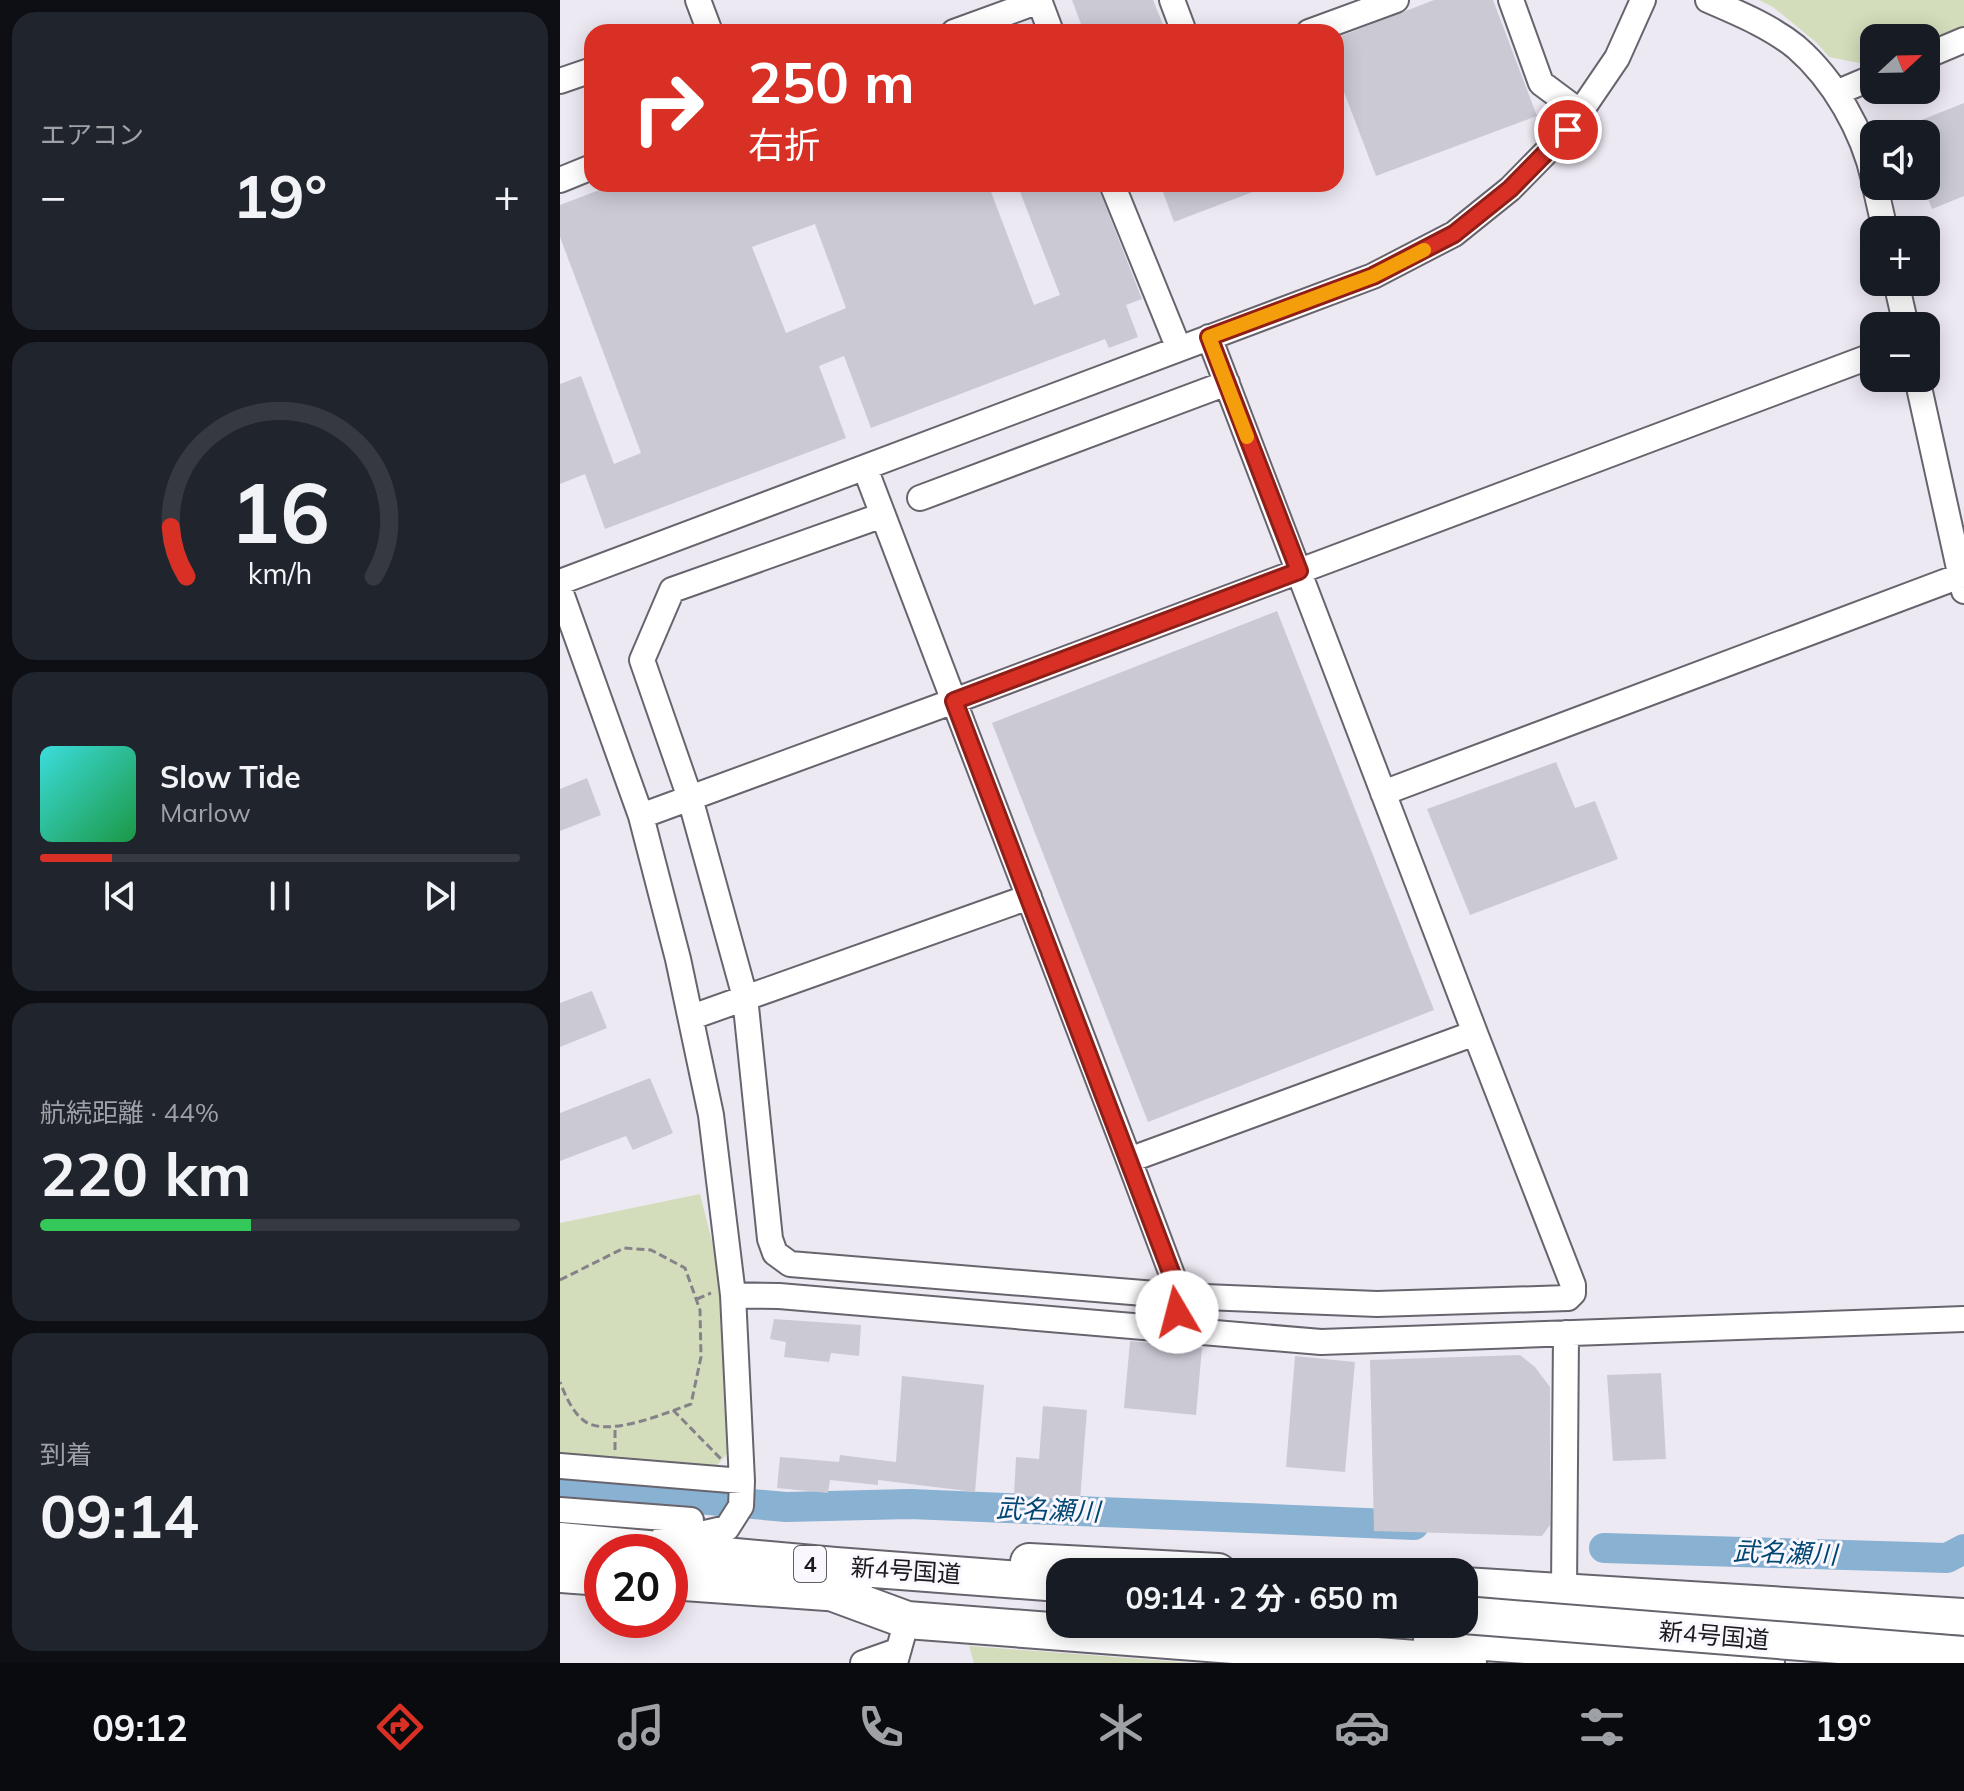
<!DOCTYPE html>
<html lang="ja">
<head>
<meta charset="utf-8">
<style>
	body { margin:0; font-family:Mulish,"Noto Sans JP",sans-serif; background:#20242c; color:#f1f3f6; height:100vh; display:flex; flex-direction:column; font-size:30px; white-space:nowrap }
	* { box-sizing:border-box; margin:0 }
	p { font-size:26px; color:#9ea1a6 }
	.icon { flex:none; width:44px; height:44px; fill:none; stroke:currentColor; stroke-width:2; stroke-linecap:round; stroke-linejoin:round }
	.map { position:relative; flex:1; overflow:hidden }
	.sheet { display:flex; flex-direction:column; gap:12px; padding:12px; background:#0d0f14; width:560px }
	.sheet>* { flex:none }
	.hud { position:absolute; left:24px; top:24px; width:760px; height:168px; border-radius:24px; box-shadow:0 4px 20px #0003; background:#d93025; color:#fff; overflow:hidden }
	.needle { width:52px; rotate:68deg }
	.tools { position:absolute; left:1300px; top:24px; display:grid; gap:16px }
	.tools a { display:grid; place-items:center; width:80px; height:80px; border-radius:16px; background:#171b24; box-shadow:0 4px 20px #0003; font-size:40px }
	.speed { position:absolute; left:24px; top:1534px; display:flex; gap:16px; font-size:40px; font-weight:700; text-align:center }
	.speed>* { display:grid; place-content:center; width:104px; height:104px; border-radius:50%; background:#171b24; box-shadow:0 4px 20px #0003; line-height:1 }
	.speed .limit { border:12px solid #d22; background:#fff; color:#111 }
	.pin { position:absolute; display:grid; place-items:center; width:68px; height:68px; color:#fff; margin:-34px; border:4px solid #fff; border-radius:50%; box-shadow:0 2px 8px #0007 }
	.me { position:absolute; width:88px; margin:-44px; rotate:352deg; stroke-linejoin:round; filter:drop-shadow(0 0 6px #0008) }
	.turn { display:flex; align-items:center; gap:28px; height:168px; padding:0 32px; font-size:36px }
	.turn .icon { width:104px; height:104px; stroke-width:2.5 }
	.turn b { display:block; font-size:56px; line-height:68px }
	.big { font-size:60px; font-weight:700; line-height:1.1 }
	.sheet .card { flex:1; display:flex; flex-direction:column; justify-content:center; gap:12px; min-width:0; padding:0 28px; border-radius:24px; background:#20242c }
	.sheet .dial { align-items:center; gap:0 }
	.dial svg { height:208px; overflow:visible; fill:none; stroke:#363941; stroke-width:7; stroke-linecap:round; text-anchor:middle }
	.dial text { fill:#f1f3f6; stroke:none }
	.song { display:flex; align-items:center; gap:24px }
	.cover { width:96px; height:96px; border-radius:12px; background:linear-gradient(135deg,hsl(180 70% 55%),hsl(140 70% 35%)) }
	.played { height:8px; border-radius:4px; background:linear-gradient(90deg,#d93025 15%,#363941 15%) }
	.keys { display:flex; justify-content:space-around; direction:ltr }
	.heat { display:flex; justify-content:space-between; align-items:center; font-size:44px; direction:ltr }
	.charge { height:12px; border-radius:6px; background:linear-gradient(90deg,#34c759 44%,#363941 0) }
	.trip { position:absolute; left:486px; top:1558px; width:432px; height:80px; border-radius:24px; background:#171b24; box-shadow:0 4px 20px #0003; font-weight:700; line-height:80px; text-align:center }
	.tab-bar { display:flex; height:128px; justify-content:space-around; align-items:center; background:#090b0e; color:#9ea1a6 }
	.tab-bar .icon { width:56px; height:56px }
	.tab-bar .selected { color:#d93025 }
	.tab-bar b { font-size:36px; color:#f1f3f6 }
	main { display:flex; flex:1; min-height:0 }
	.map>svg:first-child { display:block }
</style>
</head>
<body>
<main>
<section class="sheet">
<div class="card"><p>エアコン</p>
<div class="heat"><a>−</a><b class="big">19°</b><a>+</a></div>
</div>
<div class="card dial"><svg viewBox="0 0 100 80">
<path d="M14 69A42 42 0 1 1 86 69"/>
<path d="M14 69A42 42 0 0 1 8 50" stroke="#d93025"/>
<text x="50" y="56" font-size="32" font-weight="700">16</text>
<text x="50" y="72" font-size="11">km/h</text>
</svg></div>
<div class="card">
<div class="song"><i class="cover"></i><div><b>Slow Tide</b><p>Marlow</p></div></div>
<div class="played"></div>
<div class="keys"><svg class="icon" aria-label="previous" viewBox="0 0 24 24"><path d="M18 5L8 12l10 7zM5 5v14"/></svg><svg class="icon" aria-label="pause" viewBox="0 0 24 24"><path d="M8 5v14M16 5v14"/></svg><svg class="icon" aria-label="next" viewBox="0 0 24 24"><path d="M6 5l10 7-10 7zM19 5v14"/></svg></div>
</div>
<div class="card"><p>航続距離 · 44%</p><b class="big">220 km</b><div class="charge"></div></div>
<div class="card"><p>到着</p><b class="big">09:14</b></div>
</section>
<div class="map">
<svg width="1404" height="1663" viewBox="0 0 1404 1663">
	<rect width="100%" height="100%" fill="#ede9f3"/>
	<path fill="#d3ddbb" d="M 1199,0 L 1404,0 L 1404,29 L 1366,45 L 1366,38 L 1314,38 L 1314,66 L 1269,57 L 1257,43 L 1213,7 Z
		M 140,1194 L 158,1265 L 170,1450 L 154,1469 L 0,1456 L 0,1223 Z
		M 409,1646 L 633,1663 L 414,1663 Z"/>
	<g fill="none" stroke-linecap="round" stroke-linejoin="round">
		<path stroke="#89b1d2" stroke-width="30" d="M 0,1487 L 226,1507 L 350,1504 L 854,1525
			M 1044,1548 L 1387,1558 L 1404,1549"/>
	</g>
	<path fill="#cbcad4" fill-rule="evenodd" d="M 512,0 L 593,0 L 606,32 L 524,32 Z
		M 874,0 L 933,0 L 977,116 L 816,176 L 776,71 L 776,38 Z
		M 1404,103 L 1404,196 L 1372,209 L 1363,186 L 1366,186 L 1366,134 L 1329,133 Z
		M 55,184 L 428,184 L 474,305 L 500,295 L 457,184 L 537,184 L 582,299 L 566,305 L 578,337 L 549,348 L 545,339 L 311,428 L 284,356 L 259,366 L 286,438 L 45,529 L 25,474 L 0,484 L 0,384 L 21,376 L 54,464 L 81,453 L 0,237 L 0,205 ZM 255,224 L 286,308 L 226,333 L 192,247 Z
		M 600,184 L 711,184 L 711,185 L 614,222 Z
		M 717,611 L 874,1010 L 588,1122 L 432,723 Z
		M 996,762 L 1015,808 L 1035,801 L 1058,859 L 910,915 L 867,809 Z
		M 27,778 L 41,815 L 0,831 L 0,789 Z
		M 32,991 L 47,1028 L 0,1047 L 0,1003 Z
		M 90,1078 L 113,1133 L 73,1150 L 66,1136 L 0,1161 L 0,1113 Z
		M 214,1319 L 301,1325 L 299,1356 L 271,1353 L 269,1362 L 224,1357 L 226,1342 L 210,1339 Z
		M 570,1341 L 642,1348 L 636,1415 L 564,1408 Z
		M 960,1355 L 975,1367 L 990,1387 L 990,1525 L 982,1536 L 814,1531 L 810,1360 Z
		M 735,1356 L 795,1362 L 785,1472 L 726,1467 Z
		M 1101,1373 L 1106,1459 L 1053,1461 L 1047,1375 Z
		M 342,1376 L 424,1385 L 415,1492 L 318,1480 L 318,1485 L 270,1480 L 268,1493 L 217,1488 L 220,1457 L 279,1462 L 280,1455 L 336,1462 Z
		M 483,1406 L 527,1410 L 520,1501 L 454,1495 L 456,1457 L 479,1459 Z"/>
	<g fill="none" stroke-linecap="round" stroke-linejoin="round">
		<g stroke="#68646d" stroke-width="28">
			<path id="minor" d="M 138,0 L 150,32
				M 479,0 L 491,32
				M 612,0 L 624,32
				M 951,0 L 981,83 L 1020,112
				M 1148,0 C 1178,13 1210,26 1236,47 C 1274,80 1303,131 1314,180
				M 394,32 L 479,1
				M 749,32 L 836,0
				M 1366,56 L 1404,40
				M 0,81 L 32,70
				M 1276,93 L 1314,77
				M 0,180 L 32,167
				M 552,184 L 619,349
				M 1315,186 L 1325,230
				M 1336,282 L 1346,326
				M 1357,378 L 1404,591
				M 305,468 L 569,1160 L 915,1033 L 649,337
				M 360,498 L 667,383
				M 323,515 L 112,590 L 82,660 L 130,798 L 185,997 L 210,1239 L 215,1253 L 230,1264 L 620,1296 L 817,1304 L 1008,1298 L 1013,1293 L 1013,1285 L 915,1033
				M 0,582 L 813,276 L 894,234 L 950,189 L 1008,130 L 1057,58 L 1083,0
				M 0,590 L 81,816 L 118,959 L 151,1115 L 173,1295 L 219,1296 L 761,1342 L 1404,1319
				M 823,793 L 1400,576
				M 81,816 L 394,701 L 1314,355
				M 132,1017 L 469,897
				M 569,1160 L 620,1296 L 618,1308
				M 0,1466 L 182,1481
				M 0,1510 L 131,1520
				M 105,1534 L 132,1536 L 167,1528 L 181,1506 L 182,1481 L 173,1295
				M 1004,1591 L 1006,1333
				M 303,1663 L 337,1651
				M 335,1663 L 347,1620"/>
		</g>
		<g stroke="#68646d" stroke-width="40">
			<path id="highway" d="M 0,1541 L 275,1566 L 500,1583
				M 469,1562 L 658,1572
				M 0,1574 L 42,1577
				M 110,1581 L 295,1594
				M 904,1586 L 1404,1617
				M 271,1592 L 347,1620 L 908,1663
				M 872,1638 L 1206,1663"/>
		</g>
		<path stroke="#858289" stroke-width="3" stroke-dasharray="8 4" stroke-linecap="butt" d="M 0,1280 L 64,1248 L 91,1250 L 125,1268 L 140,1310 L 141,1357 L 131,1404 C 106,1413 45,1439 23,1420 C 12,1411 5,1395 0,1382
			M 137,1299 L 151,1293
			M 113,1410 L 161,1459
			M 55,1450 L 55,1426"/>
		<use href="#minor" stroke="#fff" stroke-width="24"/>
		<use href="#highway" stroke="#fff" stroke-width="36"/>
		<g stroke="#68646d" stroke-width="40" stroke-linecap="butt">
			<path id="highway-bridge" d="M 904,1615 L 1404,1655"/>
		</g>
		<use href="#highway-bridge" stroke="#fff" stroke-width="36"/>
	</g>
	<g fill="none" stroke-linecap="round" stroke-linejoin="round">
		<g stroke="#8d1f18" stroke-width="20">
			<path id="route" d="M 617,1312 L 620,1296 L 394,701 L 739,571 L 649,337 L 813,276 L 894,234 L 950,189 L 1008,130"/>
		</g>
		<use href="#route" stroke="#d93025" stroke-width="14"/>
		<path stroke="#f59e0b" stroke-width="14" d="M 687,437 L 649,337 L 813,276 L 864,250"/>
	</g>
	<g text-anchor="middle" stroke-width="6" stroke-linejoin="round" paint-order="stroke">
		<rect fill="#faf7ff" stroke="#5d5c60" stroke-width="2" x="234" y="1546" width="32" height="36" rx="6"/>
		<g font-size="22" font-weight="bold" fill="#1a191c">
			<text x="250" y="1572">4</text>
		</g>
		<g font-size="24" fill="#1a191c" stroke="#faf7ff">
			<text transform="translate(346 1571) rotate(4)" y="8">新4号国道</text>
			<text transform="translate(1154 1636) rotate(5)" y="8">新4号国道</text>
		</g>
		<g font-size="26" font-style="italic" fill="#004772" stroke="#faf7ff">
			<text transform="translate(488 1510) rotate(2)" y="9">武名瀬川</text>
			<text transform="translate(1225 1553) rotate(2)" y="9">武名瀬川</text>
		</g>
	</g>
</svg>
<div class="tools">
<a><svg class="needle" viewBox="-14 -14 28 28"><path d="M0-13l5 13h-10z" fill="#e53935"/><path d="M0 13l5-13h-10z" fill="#9ea1a6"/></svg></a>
<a><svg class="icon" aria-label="sound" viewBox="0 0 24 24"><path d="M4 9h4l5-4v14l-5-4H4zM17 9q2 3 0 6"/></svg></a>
<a>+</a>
<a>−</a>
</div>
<div class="speed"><div class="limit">20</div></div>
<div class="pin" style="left:1008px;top:130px;background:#d93025"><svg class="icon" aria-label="arrive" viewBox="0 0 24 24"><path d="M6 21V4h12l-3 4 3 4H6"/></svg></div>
<svg class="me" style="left:617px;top:1312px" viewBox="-20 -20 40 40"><circle r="19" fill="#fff"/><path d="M0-13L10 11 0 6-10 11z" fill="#d93025"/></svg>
<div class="trip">09:14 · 2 分 · 650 m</div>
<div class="hud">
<div class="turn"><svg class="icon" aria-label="right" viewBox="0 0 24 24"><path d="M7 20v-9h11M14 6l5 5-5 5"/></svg><div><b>250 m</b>右折</div></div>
</div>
</div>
</main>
<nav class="tab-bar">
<b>09:12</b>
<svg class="icon selected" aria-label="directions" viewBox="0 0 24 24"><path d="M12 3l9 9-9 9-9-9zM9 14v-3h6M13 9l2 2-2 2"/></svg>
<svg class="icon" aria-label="music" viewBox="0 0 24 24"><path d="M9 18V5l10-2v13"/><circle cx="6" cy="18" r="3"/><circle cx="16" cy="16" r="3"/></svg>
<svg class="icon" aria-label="phone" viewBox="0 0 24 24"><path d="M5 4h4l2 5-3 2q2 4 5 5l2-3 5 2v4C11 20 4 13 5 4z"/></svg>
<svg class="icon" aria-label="climate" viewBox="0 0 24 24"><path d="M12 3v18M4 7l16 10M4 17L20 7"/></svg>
<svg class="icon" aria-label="car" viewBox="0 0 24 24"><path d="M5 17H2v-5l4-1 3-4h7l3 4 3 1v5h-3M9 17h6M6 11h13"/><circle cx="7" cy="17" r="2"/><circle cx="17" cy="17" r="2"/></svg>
<svg class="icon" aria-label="filters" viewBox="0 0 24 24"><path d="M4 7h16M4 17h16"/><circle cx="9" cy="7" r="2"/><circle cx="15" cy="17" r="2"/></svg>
<b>19°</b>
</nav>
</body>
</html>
